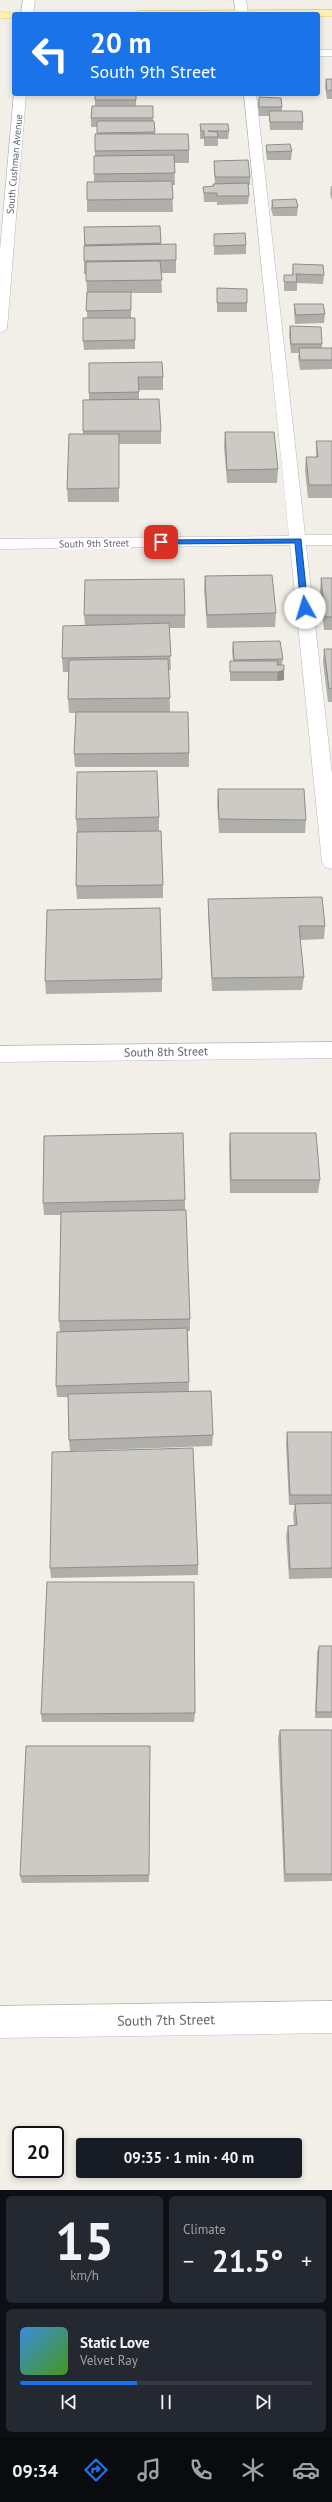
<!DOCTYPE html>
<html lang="en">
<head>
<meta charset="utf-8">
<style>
	body { margin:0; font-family:"PT Sans",sans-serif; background:#242831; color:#f1f3f6; height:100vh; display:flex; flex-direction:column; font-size:15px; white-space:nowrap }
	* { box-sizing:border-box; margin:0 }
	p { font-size:13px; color:#9ea1a6 }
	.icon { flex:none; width:22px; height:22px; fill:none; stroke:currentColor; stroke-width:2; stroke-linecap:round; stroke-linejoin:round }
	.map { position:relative; height:2190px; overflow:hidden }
	.drawer { display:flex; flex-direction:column; gap:6px; padding:6px; background:#0d0f14; flex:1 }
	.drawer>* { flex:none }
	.guide { position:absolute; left:12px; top:12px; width:308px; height:84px; border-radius:4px; box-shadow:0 2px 6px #0003; background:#1a73e8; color:#fff; overflow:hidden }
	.speed { position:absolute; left:12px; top:2126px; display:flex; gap:8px; font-size:20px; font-weight:700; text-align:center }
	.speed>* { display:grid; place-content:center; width:52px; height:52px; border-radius:50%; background:#171b24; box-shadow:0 2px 6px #0003; line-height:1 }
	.speed .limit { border:2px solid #111; border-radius:6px; background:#fff; color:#111 }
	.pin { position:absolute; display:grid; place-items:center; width:34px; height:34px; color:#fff; margin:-17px; border-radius:8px; box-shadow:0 2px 6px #0006 }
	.me { position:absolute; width:44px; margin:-22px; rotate:354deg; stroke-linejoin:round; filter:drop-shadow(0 0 3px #0008) }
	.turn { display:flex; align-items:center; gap:14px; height:84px; padding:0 12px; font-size:18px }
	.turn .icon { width:52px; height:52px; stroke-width:2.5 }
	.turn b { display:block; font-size:28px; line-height:34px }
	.big { font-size:30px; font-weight:600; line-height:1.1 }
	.drawer .card { flex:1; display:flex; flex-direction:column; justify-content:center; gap:6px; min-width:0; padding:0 14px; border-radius:6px; background:#242831 }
	.drawer .dial { align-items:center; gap:0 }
	.dial b { font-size:52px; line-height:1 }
	.song { display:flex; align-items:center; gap:12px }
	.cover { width:48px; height:48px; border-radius:6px; background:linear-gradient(135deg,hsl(210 70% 55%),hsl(100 70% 35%)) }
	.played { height:4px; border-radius:2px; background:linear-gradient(90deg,#1a73e8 40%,#363941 40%) }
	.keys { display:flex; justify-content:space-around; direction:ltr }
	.heat { display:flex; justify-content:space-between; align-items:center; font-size:22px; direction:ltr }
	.drawer .tiles { flex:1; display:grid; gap:6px; grid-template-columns:1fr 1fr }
	.card:last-child { grid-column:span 2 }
	.trip { position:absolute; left:76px; top:2138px; width:226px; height:40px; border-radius:4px; background:#171b24; box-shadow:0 2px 6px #0003; font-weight:600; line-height:40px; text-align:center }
	.tabs { display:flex; height:64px; justify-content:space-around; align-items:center; background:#090b0e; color:#9ea1a6 }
	.tabs .icon { width:28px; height:28px }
	.tabs .selected { color:#1a73e8 }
	.tabs b { font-size:18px; color:#f1f3f6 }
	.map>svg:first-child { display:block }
</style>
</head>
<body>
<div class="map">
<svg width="332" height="2190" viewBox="0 0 332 2190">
	<rect width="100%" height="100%" fill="#f1efe8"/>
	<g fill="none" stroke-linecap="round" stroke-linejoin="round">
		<g stroke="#b5b8bc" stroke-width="1">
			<path id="minor" d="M 23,0 L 35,0 L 33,14 L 21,14 Z
				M 234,0 L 246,0 L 248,14 L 236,14 Z
				M 318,50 L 332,50 L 332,56 L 318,56 Z
				M 14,94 L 26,94 L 7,329 L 0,333 L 0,250 Z
				M 244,94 L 256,94 L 305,535 L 332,535 L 332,545 L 306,545 L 332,774 L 332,869 L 325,867 L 322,862 L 290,545 L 0,549 L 0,539 L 289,536 Z
				M 332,1042 L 332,1058 L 0,1062 L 0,1046 Z
				M 332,2001 L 332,2033 L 0,2038 L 0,2006 Z"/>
		</g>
		<g stroke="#f2c960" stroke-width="1">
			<path id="major" d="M 332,10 L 332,16 L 318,16 L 318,14 L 132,14 L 138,11 Z
				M 0,12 L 19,14 L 14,14 L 14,18 L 0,18 Z"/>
		</g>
		<use href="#minor" fill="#fff" fill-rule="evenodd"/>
		<use href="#major" fill="#fff2af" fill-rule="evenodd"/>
	</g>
	<path fill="#afaea9" d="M 326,79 L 332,79 L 332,99 L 327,99 L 325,87 Z
		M 136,94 L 136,106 L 153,118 L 155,134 L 189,150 L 189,163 L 174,163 L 175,185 L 172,185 L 173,212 L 87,212 L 87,200 L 94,182 L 94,156 L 95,156 L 95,134 L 97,134 L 97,127 L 91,127 L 91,118 L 95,106 L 95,100 Z
		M 259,97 L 282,107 L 282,111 L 303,122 L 303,130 L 270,130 L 269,116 L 259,116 L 258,106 Z
		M 200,124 L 229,131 L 228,139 L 218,139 L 218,146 L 204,146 L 204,139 L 200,139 Z
		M 266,145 L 292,151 L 291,160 L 267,160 L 266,153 Z
		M 214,161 L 250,177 L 250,185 L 248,185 L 249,196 L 248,204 L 217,205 L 217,202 L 204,202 L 203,187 L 213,186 L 213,184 L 215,184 L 214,169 Z
		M 331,186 L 332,186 L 332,200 L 330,194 Z
		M 272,200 L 298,207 L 297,216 L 273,216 L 271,209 Z
		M 160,226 L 161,244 L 176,260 L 176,273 L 161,273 L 162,293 L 131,293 L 131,318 L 135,318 L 135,349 L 84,350 L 83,341 L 87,318 L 87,294 L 86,274 L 84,274 L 84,227 Z
		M 214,234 L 246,245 L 246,254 L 214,255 Z
		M 293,264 L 324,275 L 323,284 L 297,283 L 297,291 L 284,291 L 284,275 L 292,275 Z
		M 217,288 L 247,303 L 247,312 L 217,312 Z
		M 294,304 L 325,314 L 324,323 L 295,324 L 294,313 Z
		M 290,326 L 322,344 L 322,348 L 332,348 L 332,369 L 300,370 L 298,357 L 299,353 L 291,353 L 289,335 Z
		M 89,363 L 163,377 L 163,390 L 139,390 L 139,400 L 161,431 L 161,444 L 119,444 L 119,502 L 68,502 L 67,489 L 83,434 L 83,400 L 89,400 Z
		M 225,432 L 278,469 L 277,483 L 227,483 L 224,446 Z
		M 316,441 L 332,441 L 332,498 L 308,498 L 305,470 L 306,457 L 316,457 Z
		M 205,576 L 276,613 L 275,627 L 207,628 L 204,589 Z
		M 321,578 L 332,578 L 332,630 L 324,630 L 320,591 Z
		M 84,615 L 185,615 L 185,628 L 169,628 L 171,670 L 169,670 L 170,711 L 189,753 L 189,767 L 75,767 L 74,754 L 76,713 L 69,713 L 68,699 L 69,672 L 63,672 L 62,658 L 85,625 Z
		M 233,642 L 283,659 L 282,665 L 284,680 L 277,681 L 230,681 L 230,661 L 233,661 L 232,651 Z
		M 324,649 L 332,649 L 332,702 L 328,702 L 323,662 Z
		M 218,789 L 306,820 L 305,833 L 219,833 L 217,803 Z
		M 159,817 L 159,831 L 163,885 L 163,898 L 77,899 L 76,886 L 77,832 L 76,819 Z
		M 208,899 L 325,926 L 324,939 L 300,940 L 304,977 L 302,990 L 212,991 L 208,913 Z
		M 162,979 L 162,992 L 46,994 L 45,981 Z
		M 230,1133 L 320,1180 L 318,1193 L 230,1193 L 229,1146 Z
		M 185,1200 L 185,1210 L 190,1319 L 190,1331 L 188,1331 L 189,1392 L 213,1435 L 212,1446 L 70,1451 L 69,1440 L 68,1397 L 57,1397 L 56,1386 L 60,1332 L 59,1321 L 61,1215 L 44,1215 L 43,1203 Z
		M 287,1432 L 332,1432 L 332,1578 L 289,1579 L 286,1536 L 288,1526 L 294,1525 L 293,1514 L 295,1505 L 289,1505 L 286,1443 Z
		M 198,1565 L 198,1575 L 51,1578 L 50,1568 Z
		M 319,1646 L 332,1646 L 332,1718 L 315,1718 L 317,1652 Z
		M 195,1713 L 194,1722 L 42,1722 L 41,1714 Z
		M 280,1730 L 332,1730 L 332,1881 L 284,1882 L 278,1738 Z
		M 150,1755 L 149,1882 L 22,1883 L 20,1876 Z"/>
	<path fill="#8f8d8a" d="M 284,670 L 284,680 L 277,681 L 278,672 Z"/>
	<path fill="#cccac5" stroke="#8f8d8a" d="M 326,79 L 332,79 L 332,90 L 327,91 Z
		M 95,94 L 136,94 L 136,100 L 95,100 Z
		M 259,97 L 281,98 L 282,107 L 259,107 Z
		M 92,106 L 153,106 L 153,118 L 91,118 Z
		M 269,111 L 302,111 L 303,122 L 270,122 Z
		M 97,121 L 154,121 L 155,132 L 97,133 Z
		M 200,124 L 228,124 L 229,131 L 208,131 L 217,132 L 218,137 L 204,137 L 204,131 L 201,131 Z
		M 95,134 L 188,134 L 189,150 L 95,151 Z
		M 290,144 L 292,151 L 267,152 L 266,145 Z
		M 174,155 L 175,173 L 94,174 L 94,156 Z
		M 248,160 L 250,177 L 215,177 L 214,161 Z
		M 172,181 L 173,199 L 87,200 L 87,182 Z
		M 248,183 L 249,196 L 217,196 L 217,193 L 204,193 L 203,187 L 214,186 L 213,184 Z
		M 296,199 L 298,207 L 273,208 L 272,200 Z
		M 160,226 L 161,243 L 85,245 L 84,227 Z
		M 245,233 L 246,245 L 214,246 L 214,234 Z
		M 176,244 L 176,260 L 84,261 L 84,246 Z
		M 160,261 L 162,280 L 86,281 L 86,262 Z
		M 293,264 L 323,265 L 324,275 L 296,274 L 297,282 L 284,282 L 284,275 L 293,275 Z
		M 217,288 L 247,289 L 247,303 L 217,303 Z
		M 87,292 L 131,292 L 131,310 L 86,311 Z
		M 294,304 L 323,304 L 325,314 L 296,315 Z
		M 83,318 L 135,318 L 135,340 L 83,341 Z
		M 290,326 L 321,327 L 322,344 L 291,344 Z
		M 299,348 L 332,348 L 332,360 L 300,360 Z
		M 162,362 L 163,377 L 138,377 L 139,392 L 89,393 L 89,363 Z
		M 159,399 L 161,431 L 83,431 L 83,400 Z
		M 225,432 L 274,432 L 278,469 L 227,470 Z
		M 69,434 L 119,434 L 119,488 L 67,489 Z
		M 316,441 L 332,441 L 332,485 L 309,485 L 306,457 L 318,457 Z
		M 272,575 L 276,613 L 207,615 L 205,576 Z
		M 321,578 L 332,578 L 332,617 L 325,617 Z
		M 184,579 L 185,615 L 84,615 L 85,580 Z
		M 169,623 L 171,656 L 62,658 L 63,626 Z
		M 280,641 L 283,659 L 234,660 L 233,642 Z
		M 324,649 L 332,649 L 332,688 L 329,689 Z
		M 168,659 L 170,698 L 68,699 L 69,660 Z
		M 230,661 L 278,661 L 277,665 L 284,665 L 284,670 L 278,672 L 230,672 Z
		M 76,712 L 188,712 L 189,753 L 74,754 Z
		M 157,771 L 159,817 L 76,819 L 77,772 Z
		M 218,789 L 304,789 L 306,820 L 219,819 Z
		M 161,831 L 163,885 L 76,886 L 77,832 Z
		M 322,897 L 325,926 L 299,926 L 304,977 L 212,978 L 208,899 Z
		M 160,908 L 162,979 L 45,981 L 47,910 Z
		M 183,1133 L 185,1200 L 43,1203 L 44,1136 Z
		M 230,1133 L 316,1133 L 320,1180 L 231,1180 Z
		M 186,1210 L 190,1319 L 59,1321 L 61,1212 Z
		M 187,1328 L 189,1382 L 56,1386 L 57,1332 Z
		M 211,1391 L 213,1435 L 69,1440 L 68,1394 Z
		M 287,1432 L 332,1432 L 332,1495 L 290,1495 Z
		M 193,1448 L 198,1565 L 50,1568 L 52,1452 Z
		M 332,1503 L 332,1568 L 290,1569 L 288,1526 L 297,1525 L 295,1504 Z
		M 47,1582 L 194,1582 L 195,1713 L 41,1714 Z
		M 319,1646 L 332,1646 L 332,1712 L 316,1712 Z
		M 280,1730 L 332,1730 L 332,1874 L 285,1874 Z
		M 26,1746 L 150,1746 L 149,1875 L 20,1876 Z"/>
	<path fill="#1a73e8" stroke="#114b97" d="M 301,539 L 308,608 L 305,610 L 301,608 L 295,543 L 161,544 L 157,542 L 161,540 Z"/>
	<g text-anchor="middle" stroke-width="4" stroke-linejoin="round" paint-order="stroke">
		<g font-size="10" fill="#5f6368" stroke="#fff">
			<text transform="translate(14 164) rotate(-85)" y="4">South Cushman Avenue</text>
			<text transform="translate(94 543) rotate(-1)" y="4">South 9th Street</text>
		</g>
		<g font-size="12" fill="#5f6368" stroke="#fff">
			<text transform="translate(166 1052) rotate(-1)" y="4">South 8th Street</text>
		</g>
		<g font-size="14" fill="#5f6368" stroke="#fff">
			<text transform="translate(166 2020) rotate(-1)" y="5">South 7th Street</text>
		</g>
	</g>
</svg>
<div class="speed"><div class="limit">20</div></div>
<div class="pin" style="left:161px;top:542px;background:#d93025"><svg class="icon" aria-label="arrive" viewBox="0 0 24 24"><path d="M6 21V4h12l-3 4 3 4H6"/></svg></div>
<svg class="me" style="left:305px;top:608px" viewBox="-20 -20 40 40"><circle r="19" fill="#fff"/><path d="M0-13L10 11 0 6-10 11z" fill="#1a73e8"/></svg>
<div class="trip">09:35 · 1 min · 40 m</div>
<div class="guide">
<div class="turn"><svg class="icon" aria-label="left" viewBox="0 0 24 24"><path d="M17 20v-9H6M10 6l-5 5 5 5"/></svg><div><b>20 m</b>South 9th Street</div></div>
</div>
</div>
<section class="drawer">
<div class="tiles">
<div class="card dial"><b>15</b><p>km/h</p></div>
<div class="card"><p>Climate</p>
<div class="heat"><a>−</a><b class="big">21.5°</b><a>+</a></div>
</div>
<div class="card">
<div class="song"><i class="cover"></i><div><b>Static Love</b><p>Velvet Ray</p></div></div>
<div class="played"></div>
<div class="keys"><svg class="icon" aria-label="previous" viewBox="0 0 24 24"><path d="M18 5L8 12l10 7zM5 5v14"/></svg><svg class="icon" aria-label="pause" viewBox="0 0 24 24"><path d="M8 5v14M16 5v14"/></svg><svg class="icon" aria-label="next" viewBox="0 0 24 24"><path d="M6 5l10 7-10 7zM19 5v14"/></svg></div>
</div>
</div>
</section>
<nav class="tabs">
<b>09:34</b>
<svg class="icon selected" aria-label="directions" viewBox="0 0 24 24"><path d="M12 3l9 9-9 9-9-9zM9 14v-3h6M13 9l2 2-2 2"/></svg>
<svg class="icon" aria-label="music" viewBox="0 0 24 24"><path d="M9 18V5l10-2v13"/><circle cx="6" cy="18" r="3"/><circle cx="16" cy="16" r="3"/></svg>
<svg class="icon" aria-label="phone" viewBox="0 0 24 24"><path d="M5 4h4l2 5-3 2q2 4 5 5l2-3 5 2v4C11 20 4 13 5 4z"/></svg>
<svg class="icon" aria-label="climate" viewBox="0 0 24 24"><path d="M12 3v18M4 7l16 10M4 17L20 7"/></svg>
<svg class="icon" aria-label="car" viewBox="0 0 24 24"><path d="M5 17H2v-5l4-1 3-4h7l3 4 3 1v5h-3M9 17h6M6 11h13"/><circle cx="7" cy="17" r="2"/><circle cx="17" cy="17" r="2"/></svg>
</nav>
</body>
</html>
